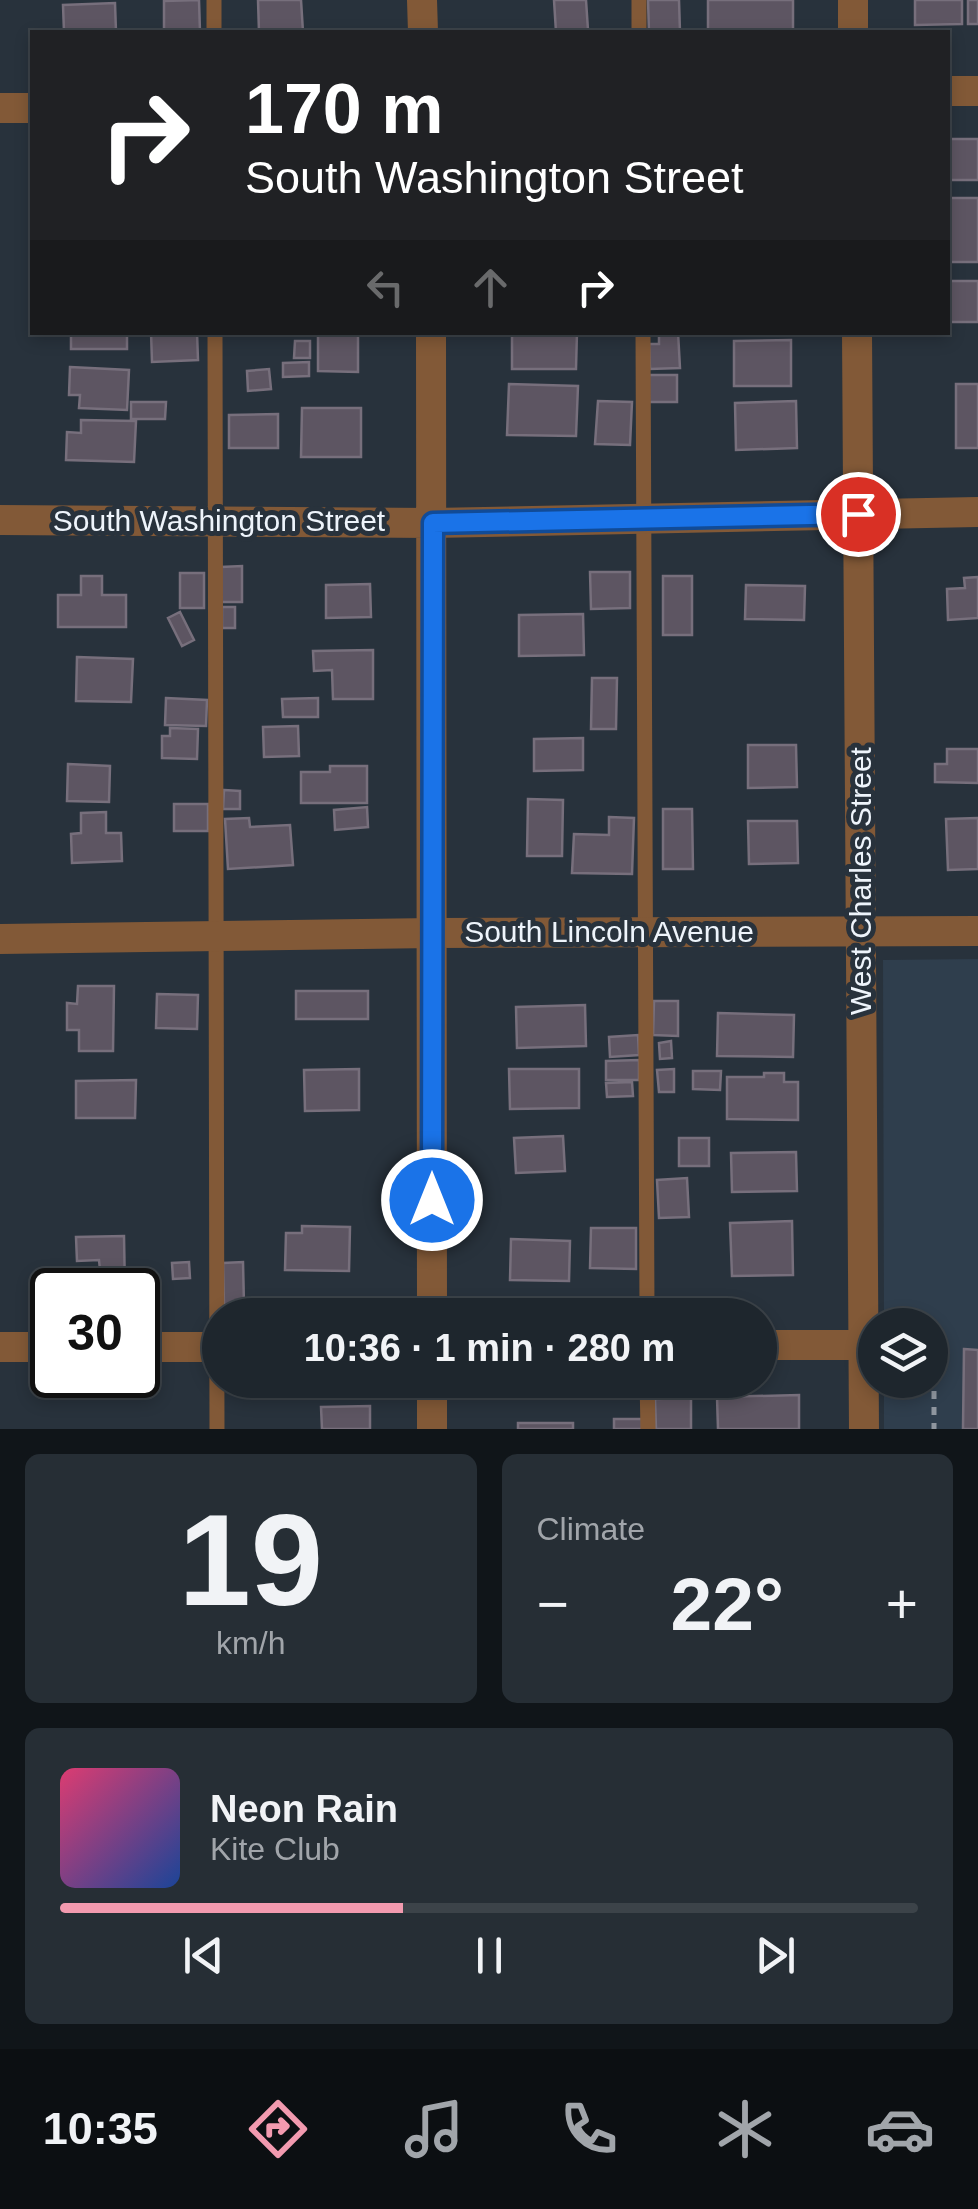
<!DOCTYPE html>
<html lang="en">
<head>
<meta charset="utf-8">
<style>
	body { margin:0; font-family:Arial,sans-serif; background:#262e35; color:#f1f3f6; height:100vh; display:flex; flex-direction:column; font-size:38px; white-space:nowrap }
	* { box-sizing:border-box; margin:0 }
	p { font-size:32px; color:#a1a5aa }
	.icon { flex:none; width:55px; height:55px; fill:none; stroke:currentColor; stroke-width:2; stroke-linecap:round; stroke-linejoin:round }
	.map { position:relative; height:1429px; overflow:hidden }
	.panel { display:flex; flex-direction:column; gap:25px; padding:25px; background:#101519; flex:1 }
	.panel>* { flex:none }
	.hud { position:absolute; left:30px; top:30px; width:920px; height:305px; border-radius:0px; box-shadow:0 5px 15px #0003,0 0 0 2px #3c4349; background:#202124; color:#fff; overflow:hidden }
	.tools { position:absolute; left:858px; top:1308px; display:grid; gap:20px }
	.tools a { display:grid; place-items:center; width:90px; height:90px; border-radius:50%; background:#1e262d; box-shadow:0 5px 15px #0003,0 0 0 2px #3c4349; font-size:50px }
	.speed { position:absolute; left:30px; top:1268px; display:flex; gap:20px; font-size:50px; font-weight:700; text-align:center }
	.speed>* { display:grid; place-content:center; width:130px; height:130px; border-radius:50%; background:#1e262d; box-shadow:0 5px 15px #0003,0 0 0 2px #3c4349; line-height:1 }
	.speed .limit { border:5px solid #111; border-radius:15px; background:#fff; color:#111 }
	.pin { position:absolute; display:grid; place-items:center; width:85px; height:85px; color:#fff; margin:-42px; border:5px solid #fff; border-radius:50%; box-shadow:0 2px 10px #0007 }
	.me { position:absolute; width:110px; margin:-55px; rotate:0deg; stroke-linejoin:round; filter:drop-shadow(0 0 8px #0008) }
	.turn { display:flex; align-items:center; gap:35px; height:210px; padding:0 50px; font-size:45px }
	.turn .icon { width:130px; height:130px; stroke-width:2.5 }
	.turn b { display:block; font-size:70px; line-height:85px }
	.lanes { display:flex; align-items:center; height:95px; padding:0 50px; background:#0003; justify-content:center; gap:50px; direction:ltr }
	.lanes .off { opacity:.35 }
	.big { font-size:75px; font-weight:700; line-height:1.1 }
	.panel .widget { flex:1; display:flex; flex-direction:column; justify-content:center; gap:15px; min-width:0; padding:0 35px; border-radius:15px; background:#262e35 }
	.panel .dial { align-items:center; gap:0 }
	.dial b { font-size:130px; line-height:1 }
	.song { display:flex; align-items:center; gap:30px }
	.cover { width:120px; height:120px; border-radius:15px; background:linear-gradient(135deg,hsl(340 70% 55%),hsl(220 70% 35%)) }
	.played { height:10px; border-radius:5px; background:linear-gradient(90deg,#f29aaf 40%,#3c4349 40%) }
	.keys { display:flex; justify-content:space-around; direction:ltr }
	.heat { display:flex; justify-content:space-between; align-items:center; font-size:55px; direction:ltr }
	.panel .tiles { flex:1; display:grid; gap:25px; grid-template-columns:1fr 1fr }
	.widget:last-child { grid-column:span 2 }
	.trip { position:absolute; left:202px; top:1298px; width:575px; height:100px; border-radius:50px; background:#1e262d; box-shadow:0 5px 15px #0003,0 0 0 2px #3c4349; font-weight:700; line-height:100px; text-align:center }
	.menu { display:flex; height:160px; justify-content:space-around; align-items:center; background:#0c0f12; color:#a1a5aa }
	.menu .icon { width:70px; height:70px }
	.menu .selected { color:#f29aaf }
	.menu b { font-size:45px; color:#f1f3f6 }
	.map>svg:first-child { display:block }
</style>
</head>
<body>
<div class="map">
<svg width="978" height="1429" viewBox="0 0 978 1429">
	<rect width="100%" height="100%" fill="#28323c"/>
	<path fill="#2f3e4d" d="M 978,959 L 978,1429 L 884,1429 L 884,1380 L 930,1380 L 930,1325 L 884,1325 L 883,960 Z"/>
	<path fill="#5d5562" stroke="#776f7c" stroke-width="2.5" d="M 199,0 L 200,32 L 164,32 L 164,1 Z
		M 258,0 L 301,0 L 303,32 L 259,32 Z
		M 554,0 L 586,0 L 588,30 L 556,32 Z
		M 648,0 L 679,0 L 680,32 L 649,32 Z
		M 708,0 L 793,0 L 793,32 L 708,32 Z
		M 915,0 L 962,0 L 962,24 L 915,25 Z
		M 968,0 L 978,0 L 978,24 L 968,24 Z
		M 115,3 L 116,32 L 64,32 L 63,5 Z
		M 948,139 L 978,139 L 978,180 L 948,180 Z
		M 948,198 L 978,198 L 978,262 L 948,262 Z
		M 948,281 L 978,281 L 978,322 L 948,322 Z
		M 71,332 L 127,332 L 127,349 L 71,349 Z
		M 151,332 L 197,332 L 198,360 L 152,362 Z
		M 318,332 L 358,332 L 358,372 L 318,371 Z
		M 512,332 L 577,332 L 576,369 L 512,369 Z
		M 659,332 L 678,332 L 680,368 L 650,369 L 649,344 L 659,344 Z
		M 791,340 L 791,386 L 734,386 L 734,341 Z
		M 295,341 L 310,341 L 310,358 L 294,358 Z
		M 309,362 L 309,376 L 283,377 L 283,363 Z
		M 70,367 L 129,370 L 127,410 L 79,408 L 80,395 L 69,395 Z
		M 269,369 L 271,389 L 248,391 L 247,371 Z
		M 648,375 L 677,375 L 677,402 L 648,402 Z
		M 509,384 L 578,386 L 576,436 L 507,435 Z
		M 956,384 L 978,384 L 978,448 L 956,448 Z
		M 598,401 L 632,402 L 630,445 L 595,444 Z
		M 796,401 L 797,448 L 736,450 L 735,403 Z
		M 131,402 L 166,402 L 165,419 L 131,419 Z
		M 302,408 L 361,408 L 361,457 L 301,457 Z
		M 278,414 L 278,448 L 229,448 L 229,415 Z
		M 81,420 L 136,421 L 134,462 L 66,460 L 67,432 L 81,433 Z
		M 242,566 L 242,602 L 221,602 L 221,567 Z
		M 590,572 L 630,572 L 630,608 L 591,609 Z
		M 180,573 L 204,573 L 204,608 L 180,608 Z
		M 81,576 L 102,576 L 102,595 L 126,595 L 126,627 L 58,627 L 58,595 L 81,595 Z
		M 663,576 L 692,576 L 692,635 L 663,635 Z
		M 978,577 L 978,618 L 948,620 L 947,589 L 965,588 L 964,578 Z
		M 370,584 L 371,617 L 326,618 L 326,585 Z
		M 746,585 L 805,586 L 804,620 L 745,619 Z
		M 222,607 L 235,607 L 235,628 L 222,628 Z
		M 180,612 L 194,640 L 182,646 L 168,618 Z
		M 583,614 L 584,655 L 519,656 L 519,615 Z
		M 373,650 L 373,699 L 333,699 L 332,670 L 314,671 L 313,651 Z
		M 77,657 L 133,659 L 131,702 L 76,701 Z
		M 592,678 L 617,678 L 616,729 L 591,729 Z
		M 166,698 L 207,700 L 206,726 L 165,725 Z
		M 318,698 L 318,717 L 283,717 L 282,699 Z
		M 298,726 L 299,756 L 264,757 L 263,727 Z
		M 170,728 L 198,729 L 197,759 L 162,758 L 162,736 L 170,736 Z
		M 583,738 L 583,770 L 534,771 L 534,739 Z
		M 748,745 L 796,745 L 797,787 L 748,788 Z
		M 947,749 L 978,749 L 978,783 L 935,782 L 935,764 L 947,764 Z
		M 68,764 L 110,766 L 109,802 L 67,801 Z
		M 330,766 L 367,766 L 367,803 L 301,803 L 301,772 L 330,772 Z
		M 224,790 L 240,791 L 240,809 L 223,809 Z
		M 528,799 L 563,800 L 562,856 L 527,856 Z
		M 174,804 L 208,804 L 208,831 L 174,831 Z
		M 367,807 L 368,827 L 335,830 L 334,810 Z
		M 663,809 L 692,809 L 693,869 L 663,869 Z
		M 106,812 L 106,833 L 121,833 L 122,861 L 72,863 L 71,834 L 81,833 L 81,813 Z
		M 609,817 L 634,818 L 632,874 L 572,873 L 574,834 L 609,835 Z
		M 249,818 L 250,827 L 290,825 L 293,865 L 228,869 L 225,819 Z
		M 978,818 L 978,869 L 948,870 L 946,819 Z
		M 748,821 L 797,821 L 798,863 L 749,864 Z
		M 78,986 L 114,986 L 113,1051 L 79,1051 L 79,1030 L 67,1030 L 67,1003 L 77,1004 Z
		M 296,991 L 368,991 L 368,1019 L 296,1019 Z
		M 157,994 L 198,995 L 197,1029 L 156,1028 Z
		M 654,1001 L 678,1001 L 678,1036 L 653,1035 Z
		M 585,1005 L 586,1046 L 517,1048 L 516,1007 Z
		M 718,1013 L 794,1015 L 793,1057 L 717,1056 Z
		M 638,1035 L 639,1055 L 610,1057 L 609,1037 Z
		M 671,1041 L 672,1058 L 660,1059 L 659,1043 Z
		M 639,1060 L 639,1080 L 606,1080 L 606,1061 Z
		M 359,1069 L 359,1110 L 305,1111 L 304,1070 Z
		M 509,1069 L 579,1069 L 579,1108 L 510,1109 Z
		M 674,1069 L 674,1092 L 659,1092 L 657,1070 Z
		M 693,1071 L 721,1071 L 720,1090 L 693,1089 Z
		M 764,1073 L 784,1073 L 784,1082 L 798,1082 L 798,1120 L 727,1119 L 727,1077 L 764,1077 Z
		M 136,1080 L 135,1118 L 76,1118 L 76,1081 Z
		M 632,1082 L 633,1096 L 607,1097 L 606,1083 Z
		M 563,1136 L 565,1171 L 516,1173 L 514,1138 Z
		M 679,1138 L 709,1138 L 709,1166 L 679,1166 Z
		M 796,1152 L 797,1191 L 732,1192 L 731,1153 Z
		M 687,1178 L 689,1217 L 659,1218 L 657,1180 Z
		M 792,1221 L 793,1275 L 732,1276 L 730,1223 Z
		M 302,1226 L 350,1227 L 349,1271 L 285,1270 L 286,1233 L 302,1233 Z
		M 591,1228 L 636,1228 L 636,1269 L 590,1268 Z
		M 124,1236 L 125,1290 L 77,1290 L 77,1270 L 100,1270 L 99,1260 L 77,1261 L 76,1237 Z
		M 511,1239 L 570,1241 L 569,1281 L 510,1280 Z
		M 189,1262 L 190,1278 L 173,1279 L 172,1263 Z
		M 243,1262 L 244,1305 L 224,1305 L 223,1263 Z
		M 964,1349 L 978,1350 L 978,1429 L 963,1429 Z
		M 799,1395 L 799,1429 L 718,1429 L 717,1397 Z
		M 691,1398 L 691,1429 L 656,1429 L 655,1399 Z
		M 370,1406 L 370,1429 L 322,1429 L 321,1407 Z
		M 614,1419 L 642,1419 L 642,1429 L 614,1429 Z
		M 518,1423 L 573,1423 L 573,1429 L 518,1429 Z"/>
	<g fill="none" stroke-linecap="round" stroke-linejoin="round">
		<path stroke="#8f969f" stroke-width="5" stroke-dasharray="8 8" stroke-linecap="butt" d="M 934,1391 L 934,1429"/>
		<path stroke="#825937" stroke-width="15" d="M 214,0 L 214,32
			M 639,0 L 639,32
			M 215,332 L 217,1429
			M 643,332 L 647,1315
			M 647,1380 L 648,1429"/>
		<path stroke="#825937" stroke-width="30" d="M 422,0 L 423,32
			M 853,0 L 853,32
			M 948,91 L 978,91
			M 0,108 L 32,108
			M 431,332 L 432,1315
			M 857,332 L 864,1429
			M 0,520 L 433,523 L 978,512
			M 0,939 L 433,933 L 978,931
			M 760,1345 L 865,1345
			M 0,1347 L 52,1347
			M 138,1347 L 220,1347
			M 432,1429 L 432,1380"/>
	</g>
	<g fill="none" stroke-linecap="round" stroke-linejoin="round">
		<g stroke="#114b97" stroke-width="25">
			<path id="route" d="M 432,1200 L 433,523 L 858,514"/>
		</g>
		<use href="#route" stroke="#1a73e8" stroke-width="18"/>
	</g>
	<g text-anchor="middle" stroke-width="10" stroke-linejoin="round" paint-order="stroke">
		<g font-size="30" fill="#eef4fb" stroke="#28323c">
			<text x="219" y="531">South Washington Street</text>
			<text transform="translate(861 881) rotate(-90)" y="10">West Charles Street</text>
			<text x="609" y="942">South Lincoln Avenue</text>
		</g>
	</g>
</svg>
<div class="tools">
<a><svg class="icon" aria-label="layers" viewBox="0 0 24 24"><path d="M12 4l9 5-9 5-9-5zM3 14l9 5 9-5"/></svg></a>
</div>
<div class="speed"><div class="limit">30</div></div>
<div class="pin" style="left:858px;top:514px;background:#d93025"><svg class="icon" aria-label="arrive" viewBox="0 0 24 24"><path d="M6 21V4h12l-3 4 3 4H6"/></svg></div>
<svg class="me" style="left:432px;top:1200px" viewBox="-20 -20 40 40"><circle r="17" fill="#1a73e8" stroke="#fff" stroke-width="3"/><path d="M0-11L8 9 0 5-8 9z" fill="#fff"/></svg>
<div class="trip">10:36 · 1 min · 280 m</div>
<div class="hud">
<div class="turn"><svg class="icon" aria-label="right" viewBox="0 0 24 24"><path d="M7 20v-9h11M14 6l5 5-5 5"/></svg><div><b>170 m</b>South Washington Street</div></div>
<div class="lanes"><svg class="icon off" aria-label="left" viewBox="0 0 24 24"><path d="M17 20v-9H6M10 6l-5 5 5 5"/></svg><svg class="icon off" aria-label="ahead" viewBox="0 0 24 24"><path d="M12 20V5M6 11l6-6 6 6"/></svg><svg class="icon" aria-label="right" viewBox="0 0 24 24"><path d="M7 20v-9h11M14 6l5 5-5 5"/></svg></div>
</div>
</div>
<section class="panel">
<div class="tiles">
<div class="widget dial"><b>19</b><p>km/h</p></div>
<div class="widget"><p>Climate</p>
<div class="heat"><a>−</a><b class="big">22°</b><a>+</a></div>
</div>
<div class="widget">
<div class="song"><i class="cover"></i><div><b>Neon Rain</b><p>Kite Club</p></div></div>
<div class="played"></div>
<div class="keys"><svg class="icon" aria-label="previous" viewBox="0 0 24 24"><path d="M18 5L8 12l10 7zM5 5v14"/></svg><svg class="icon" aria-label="pause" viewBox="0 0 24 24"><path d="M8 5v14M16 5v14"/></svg><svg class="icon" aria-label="next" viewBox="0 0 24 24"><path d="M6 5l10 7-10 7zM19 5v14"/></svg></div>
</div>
</div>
</section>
<nav class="menu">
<b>10:35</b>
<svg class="icon selected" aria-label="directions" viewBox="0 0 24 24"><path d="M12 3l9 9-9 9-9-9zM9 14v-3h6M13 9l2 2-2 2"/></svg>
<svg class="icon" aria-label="music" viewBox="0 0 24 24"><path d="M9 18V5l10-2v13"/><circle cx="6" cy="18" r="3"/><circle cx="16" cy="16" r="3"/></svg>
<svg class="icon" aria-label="phone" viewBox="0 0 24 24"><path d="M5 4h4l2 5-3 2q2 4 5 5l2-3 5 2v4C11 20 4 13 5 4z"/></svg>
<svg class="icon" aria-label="climate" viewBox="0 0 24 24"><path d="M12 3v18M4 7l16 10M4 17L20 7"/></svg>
<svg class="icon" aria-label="car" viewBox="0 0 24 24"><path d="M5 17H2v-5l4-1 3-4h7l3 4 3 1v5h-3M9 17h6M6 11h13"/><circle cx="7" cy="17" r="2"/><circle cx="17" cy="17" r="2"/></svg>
</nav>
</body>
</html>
